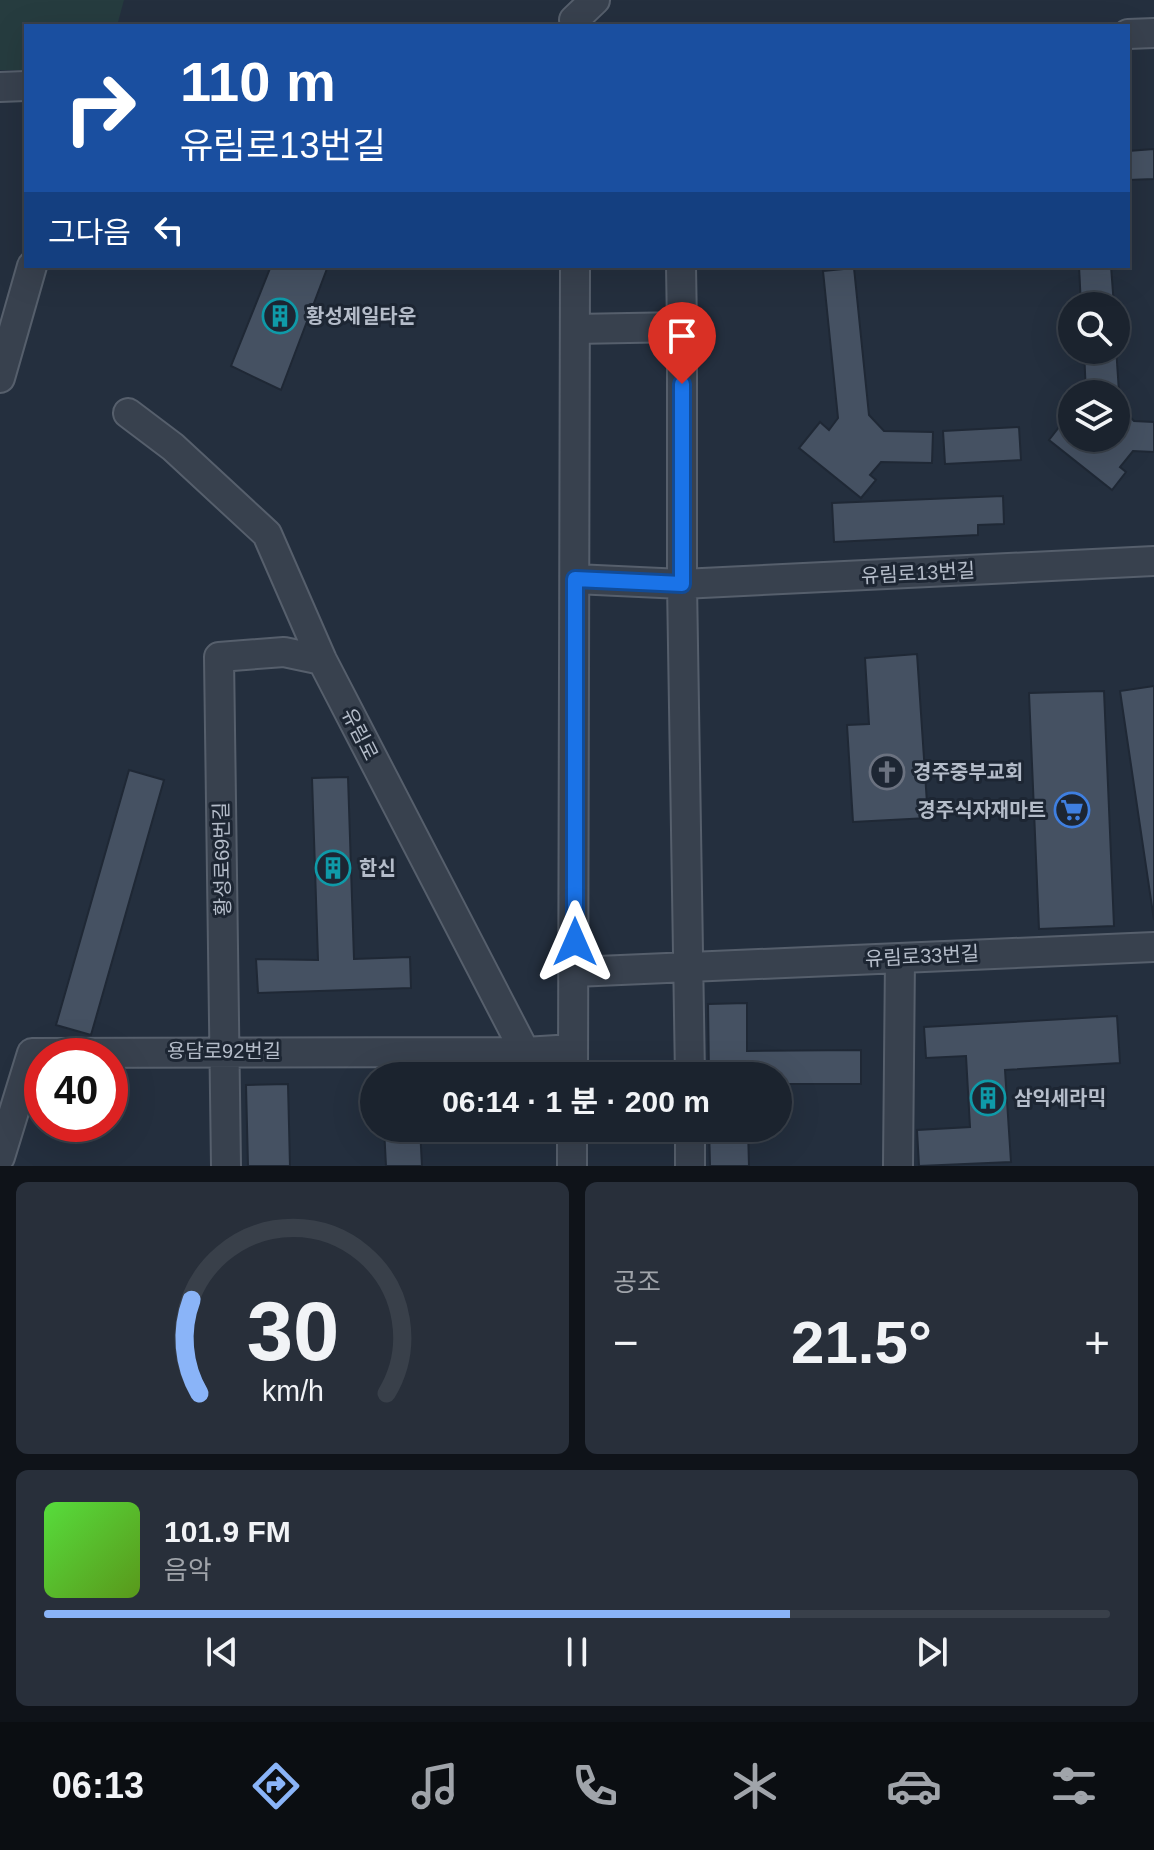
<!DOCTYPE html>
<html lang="ko">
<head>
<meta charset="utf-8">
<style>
	body { margin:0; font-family:Helvetica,"Noto Sans KR",sans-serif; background:#282f3a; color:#f1f3f6; height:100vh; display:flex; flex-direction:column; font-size:30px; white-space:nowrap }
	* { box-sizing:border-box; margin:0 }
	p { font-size:26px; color:#a0a4aa }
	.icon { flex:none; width:44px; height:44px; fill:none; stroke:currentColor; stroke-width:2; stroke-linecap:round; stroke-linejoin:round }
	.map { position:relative; height:1166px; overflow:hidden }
	.sheet { display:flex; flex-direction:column; gap:16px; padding:16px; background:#0f1319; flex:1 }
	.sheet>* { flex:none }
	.top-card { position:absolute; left:24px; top:24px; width:1106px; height:244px; border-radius:0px; box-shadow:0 8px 32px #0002,0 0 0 2px #39404a; background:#1a4fa0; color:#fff; overflow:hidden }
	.controls { position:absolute; left:1058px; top:292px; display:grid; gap:16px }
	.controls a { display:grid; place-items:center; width:72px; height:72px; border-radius:50%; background:#1b232e; box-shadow:0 8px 32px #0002,0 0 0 2px #39404a; font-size:40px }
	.speed { position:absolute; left:24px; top:1038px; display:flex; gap:16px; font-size:40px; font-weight:700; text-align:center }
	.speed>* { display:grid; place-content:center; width:104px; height:104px; border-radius:50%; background:#1b232e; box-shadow:0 8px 32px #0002,0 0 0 2px #39404a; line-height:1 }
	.speed .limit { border:12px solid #d22; background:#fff; color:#111 }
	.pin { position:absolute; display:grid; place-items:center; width:68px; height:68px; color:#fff; margin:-82px -34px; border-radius:50% 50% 50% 0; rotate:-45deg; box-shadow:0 0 8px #0007 }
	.pin .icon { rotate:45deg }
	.me { position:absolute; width:88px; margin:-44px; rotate:0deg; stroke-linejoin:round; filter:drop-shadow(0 0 6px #0008) }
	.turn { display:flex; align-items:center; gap:28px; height:168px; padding:0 24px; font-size:36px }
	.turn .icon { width:104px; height:104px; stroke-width:2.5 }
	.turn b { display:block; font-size:56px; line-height:68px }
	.then { display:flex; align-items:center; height:76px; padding:0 24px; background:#0003; gap:16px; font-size:30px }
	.big { font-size:60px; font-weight:700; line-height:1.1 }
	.sheet .tile { flex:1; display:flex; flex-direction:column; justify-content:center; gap:12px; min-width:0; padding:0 28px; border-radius:12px; background:#282f3a }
	.sheet .dial { align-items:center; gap:0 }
	.dial svg { height:208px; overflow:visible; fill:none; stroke:#39404a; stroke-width:7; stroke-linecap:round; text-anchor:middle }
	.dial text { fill:#f1f3f6; stroke:none }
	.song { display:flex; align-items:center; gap:24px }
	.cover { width:96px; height:96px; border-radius:12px; background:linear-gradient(135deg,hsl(110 70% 55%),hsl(90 70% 35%)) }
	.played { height:8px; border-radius:4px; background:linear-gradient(90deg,#8ab4f8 70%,#39404a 70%) }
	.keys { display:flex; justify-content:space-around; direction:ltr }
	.heat { display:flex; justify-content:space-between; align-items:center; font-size:44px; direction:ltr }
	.sheet .tiles { flex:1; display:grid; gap:16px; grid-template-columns:1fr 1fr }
	.tile:last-child { grid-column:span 2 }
	.trip { position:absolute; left:360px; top:1062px; width:432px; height:80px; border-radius:40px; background:#1b232e; box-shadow:0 8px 32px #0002,0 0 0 2px #39404a; font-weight:700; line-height:80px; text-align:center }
	.menu { display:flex; height:128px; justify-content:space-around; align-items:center; background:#0b0e12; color:#a0a4aa }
	.menu .icon { width:56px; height:56px }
	.menu .active { color:#8ab4f8 }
	.menu b { font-size:36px; color:#f1f3f6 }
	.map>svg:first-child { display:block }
</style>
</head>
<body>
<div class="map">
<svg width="1154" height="1166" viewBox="0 0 1154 1166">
	<rect width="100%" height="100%" fill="#242f3e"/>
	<path fill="#263c3f" d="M 0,0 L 124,0 L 117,26 L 26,26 L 26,70 L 0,70 Z"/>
	<path fill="#455162" stroke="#1f2835" stroke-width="2" d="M 1154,149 L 1154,179 L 1128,180 L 1128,151 Z
		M 271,266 L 328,266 L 281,390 L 231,366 Z
		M 1079,266 L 1111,266 L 1114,306 L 1081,306 Z
		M 854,268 L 869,415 L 884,431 L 933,432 L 932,463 L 881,462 L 870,475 L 876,480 L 861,498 L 799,448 L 820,422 L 829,430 L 838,418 L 823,271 Z
		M 1116,347 L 1120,407 L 1134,421 L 1154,422 L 1154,452 L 1133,451 L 1120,467 L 1126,472 L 1112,490 L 1049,440 L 1070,413 L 1072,438 L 1116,438 L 1116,394 L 1086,394 L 1084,350 L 1116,350 Z
		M 1019,427 L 1021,460 L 945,464 L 943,431 Z
		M 1003,496 L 1004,524 L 978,525 L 978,535 L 834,542 L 832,503 Z
		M 917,654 L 928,818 L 853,822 L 847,725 L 869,724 L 865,658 Z
		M 1154,686 L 1154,920 L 1120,691 Z
		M 1104,691 L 1114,926 L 1039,929 L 1029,693 Z
		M 129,770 L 164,780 L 91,1035 L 56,1025 Z
		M 348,777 L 354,959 L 410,957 L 411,988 L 258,993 L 256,959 L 318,960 L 312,778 Z
		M 747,1003 L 747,1051 L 861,1050 L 861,1084 L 778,1084 L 778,1076 L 709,1076 L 708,1004 Z
		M 1117,1016 L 1120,1063 L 1005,1070 L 1011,1162 L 919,1166 L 917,1130 L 970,1127 L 966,1056 L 926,1058 L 924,1027 Z
		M 288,1084 L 290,1166 L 248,1166 L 246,1085 Z
		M 384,1128 L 420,1128 L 422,1166 L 386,1166 Z
		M 709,1128 L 748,1128 L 749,1166 L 710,1166 Z"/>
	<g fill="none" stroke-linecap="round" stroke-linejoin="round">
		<g stroke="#565f6c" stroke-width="32">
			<path id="minor" d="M 574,20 L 595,0
				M 1128,34 L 1154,33
				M 0,87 L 26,86
				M 681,266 L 682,327
				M 575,329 L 682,327 L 682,584 L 690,1076
				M 0,378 L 32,266
				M 128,413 L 173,447 L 267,534 L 322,660 L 525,1052 L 573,1049
				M 575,579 L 682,584 L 1154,561
				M 575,972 L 1154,947
				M 573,1076 L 575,266
				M 690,1128 L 690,1166
				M 0,1157 L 32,1053 L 525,1052
				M 226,1166 L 219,657 L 284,652 L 322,660
				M 572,1166 L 572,1128
				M 898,1166 L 900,958"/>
		</g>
		<use href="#minor" stroke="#38414e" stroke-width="28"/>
	</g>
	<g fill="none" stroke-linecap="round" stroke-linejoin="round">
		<g stroke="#114b97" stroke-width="20">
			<path id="route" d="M 575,942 L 575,579 L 682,584 L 682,384"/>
		</g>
		<use href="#route" stroke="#1a73e8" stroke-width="14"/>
	</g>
	<defs>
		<g id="building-ring" transform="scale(1.8)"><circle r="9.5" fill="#1d2633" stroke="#0f9aa8" stroke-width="1.5"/><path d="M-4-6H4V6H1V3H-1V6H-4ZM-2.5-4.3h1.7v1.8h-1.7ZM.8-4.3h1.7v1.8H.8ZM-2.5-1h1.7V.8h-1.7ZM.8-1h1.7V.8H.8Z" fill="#0f9aa8"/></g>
		<g id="church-ring" transform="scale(1.8)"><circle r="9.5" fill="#1d2633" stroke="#6b7280" stroke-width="1.5"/><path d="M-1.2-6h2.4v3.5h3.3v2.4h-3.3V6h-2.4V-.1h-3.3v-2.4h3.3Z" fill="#6b7280"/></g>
		<g id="supermarket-ring" transform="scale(1.8)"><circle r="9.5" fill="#1d2633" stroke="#3f7fe0" stroke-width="1.5"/><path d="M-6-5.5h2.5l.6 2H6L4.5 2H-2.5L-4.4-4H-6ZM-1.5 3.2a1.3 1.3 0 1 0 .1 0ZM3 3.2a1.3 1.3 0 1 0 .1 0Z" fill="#3f7fe0"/></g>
	</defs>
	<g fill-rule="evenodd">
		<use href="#building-ring" x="280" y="316"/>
		<use href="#church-ring" x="887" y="772"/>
		<use href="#supermarket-ring" x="1072" y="810"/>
		<use href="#building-ring" x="333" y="868"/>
		<use href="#building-ring" x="988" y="1098"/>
	</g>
	<g text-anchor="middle" stroke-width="6" stroke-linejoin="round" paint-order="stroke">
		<g font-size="20" font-weight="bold" fill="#b4bcc9" stroke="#1d2633" text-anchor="start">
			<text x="306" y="323">황성제일타운</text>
			<text x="913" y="779">경주중부교회</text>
			<text x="1046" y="817" text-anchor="end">경주식자재마트</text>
			<text x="359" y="875">한신</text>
			<text x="1014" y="1105">삼익세라믹</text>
		</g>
		<g font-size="20" fill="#b4bcc9" stroke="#1d2633">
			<text transform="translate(918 573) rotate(-3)" y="7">유림로13번길</text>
			<text transform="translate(360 734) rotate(63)" y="7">유림로</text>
			<text transform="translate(222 859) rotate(-91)" y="7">황성로69번길</text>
			<text transform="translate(922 956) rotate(-3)" y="7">유림로33번길</text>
			<text x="224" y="1058">용담로92번길</text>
		</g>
	</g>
</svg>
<div class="controls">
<a><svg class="icon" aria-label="search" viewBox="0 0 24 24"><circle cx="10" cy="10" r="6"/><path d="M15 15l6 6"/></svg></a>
<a><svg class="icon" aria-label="layers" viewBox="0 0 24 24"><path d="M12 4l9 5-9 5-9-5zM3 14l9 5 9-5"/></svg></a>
</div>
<div class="speed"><div class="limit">40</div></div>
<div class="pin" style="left:682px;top:384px;background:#d93025"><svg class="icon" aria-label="arrive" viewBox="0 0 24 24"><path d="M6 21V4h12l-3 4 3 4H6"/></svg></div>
<svg class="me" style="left:575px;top:942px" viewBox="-20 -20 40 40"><path d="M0-17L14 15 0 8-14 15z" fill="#1a73e8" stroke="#fff" stroke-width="4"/></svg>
<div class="trip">06:14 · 1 분 · 200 m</div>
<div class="top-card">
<div class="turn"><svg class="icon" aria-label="right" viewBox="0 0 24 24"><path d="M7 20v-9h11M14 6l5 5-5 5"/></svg><div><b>110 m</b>유림로13번길</div></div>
<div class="then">그다음<svg class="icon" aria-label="left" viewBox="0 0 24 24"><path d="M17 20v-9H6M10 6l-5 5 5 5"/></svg></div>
</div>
</div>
<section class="sheet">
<div class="tiles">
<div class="tile dial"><svg viewBox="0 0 100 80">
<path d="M14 69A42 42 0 1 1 86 69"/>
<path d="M14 69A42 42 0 0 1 11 33" stroke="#8ab4f8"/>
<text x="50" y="56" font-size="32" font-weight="700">30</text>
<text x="50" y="72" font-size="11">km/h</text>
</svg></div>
<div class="tile"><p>공조</p>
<div class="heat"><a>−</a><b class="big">21.5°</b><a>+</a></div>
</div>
<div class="tile">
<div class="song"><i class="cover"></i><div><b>101.9 FM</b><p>음악</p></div></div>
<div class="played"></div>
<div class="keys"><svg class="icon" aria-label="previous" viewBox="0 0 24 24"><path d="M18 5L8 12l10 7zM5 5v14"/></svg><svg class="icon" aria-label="pause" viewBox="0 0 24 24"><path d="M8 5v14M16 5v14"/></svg><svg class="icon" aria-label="next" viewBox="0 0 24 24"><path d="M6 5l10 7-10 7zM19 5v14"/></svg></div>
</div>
</div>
</section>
<nav class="menu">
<b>06:13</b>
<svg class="icon active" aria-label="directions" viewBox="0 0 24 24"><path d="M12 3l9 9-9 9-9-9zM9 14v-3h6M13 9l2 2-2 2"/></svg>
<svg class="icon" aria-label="music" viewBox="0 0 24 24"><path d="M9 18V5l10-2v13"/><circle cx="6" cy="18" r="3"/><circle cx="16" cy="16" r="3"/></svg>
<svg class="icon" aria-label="phone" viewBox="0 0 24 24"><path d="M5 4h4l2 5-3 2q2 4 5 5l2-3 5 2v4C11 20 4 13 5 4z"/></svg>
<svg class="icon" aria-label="climate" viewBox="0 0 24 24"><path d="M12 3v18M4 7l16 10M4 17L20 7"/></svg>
<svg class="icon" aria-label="car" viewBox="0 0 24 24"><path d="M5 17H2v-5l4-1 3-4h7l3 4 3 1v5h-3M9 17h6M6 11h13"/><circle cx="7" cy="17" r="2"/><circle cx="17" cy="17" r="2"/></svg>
<svg class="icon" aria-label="filters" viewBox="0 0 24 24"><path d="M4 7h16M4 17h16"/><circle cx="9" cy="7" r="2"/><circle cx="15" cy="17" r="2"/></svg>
</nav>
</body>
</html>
